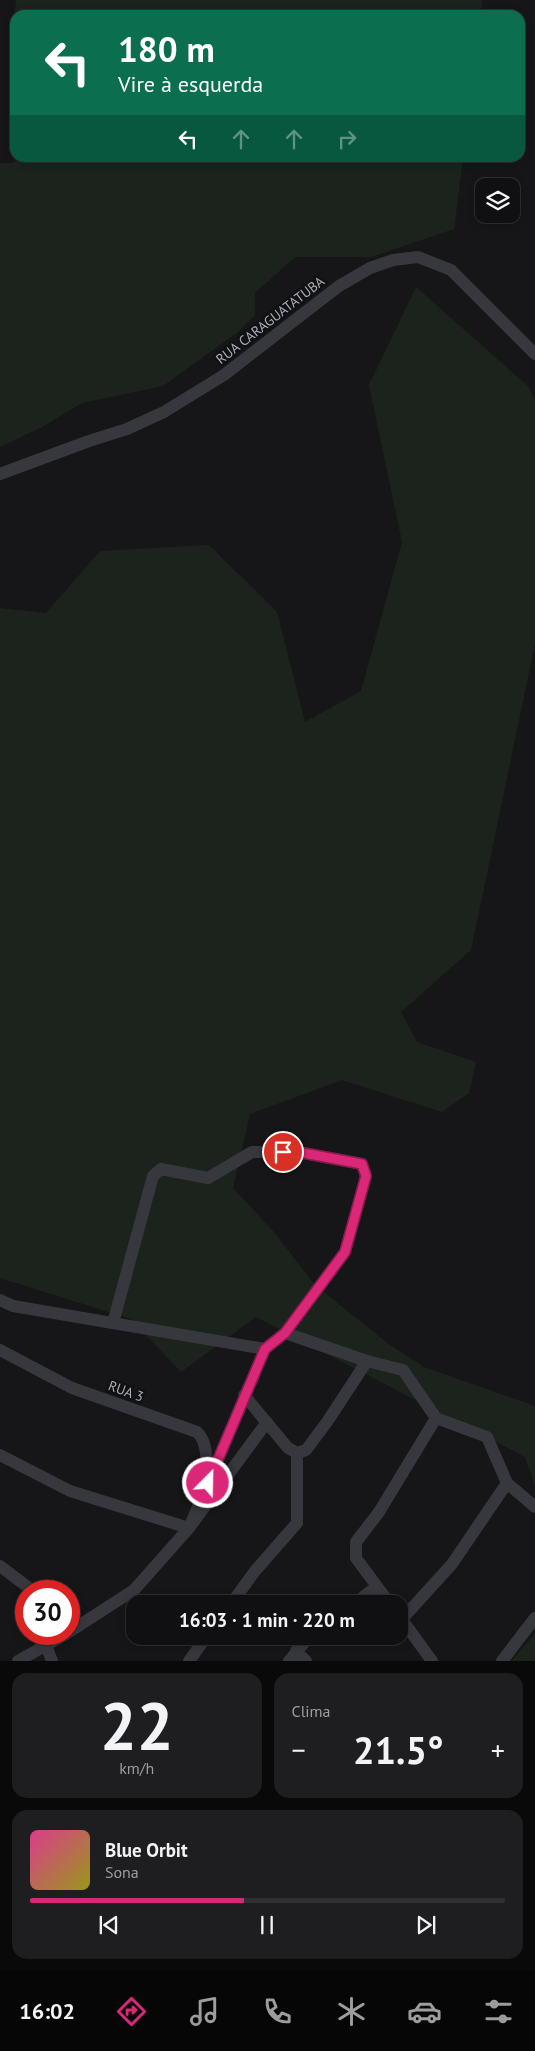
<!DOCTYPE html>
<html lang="pt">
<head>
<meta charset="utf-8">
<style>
	body { margin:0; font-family:"PT Sans",sans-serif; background:#1e1e20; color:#f1f3f6; height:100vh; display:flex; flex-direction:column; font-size:19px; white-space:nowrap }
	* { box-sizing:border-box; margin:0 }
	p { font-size:16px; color:#9c9d9f }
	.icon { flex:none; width:28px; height:28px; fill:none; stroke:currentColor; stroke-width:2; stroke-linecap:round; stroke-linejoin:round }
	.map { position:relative; height:1661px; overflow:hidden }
	.drawer { display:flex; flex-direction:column; gap:12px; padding:12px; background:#09090a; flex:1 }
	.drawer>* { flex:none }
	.top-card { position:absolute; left:10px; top:10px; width:515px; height:152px; border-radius:15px; box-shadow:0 2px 8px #0003,0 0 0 1px #303032; background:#0b6e4f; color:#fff; overflow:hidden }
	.fabs { position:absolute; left:475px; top:178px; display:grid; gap:10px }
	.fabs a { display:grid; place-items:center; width:45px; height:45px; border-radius:10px; background:#101012; box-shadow:0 2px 8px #0003,0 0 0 1px #303032; font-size:25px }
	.speed { position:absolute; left:15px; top:1580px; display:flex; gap:10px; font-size:25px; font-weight:700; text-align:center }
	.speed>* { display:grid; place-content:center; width:65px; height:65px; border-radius:50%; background:#101012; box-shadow:0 2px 8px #0003,0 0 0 1px #303032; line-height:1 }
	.speed .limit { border:8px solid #d22; background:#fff; color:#111 }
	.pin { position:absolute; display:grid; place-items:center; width:42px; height:42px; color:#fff; margin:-21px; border:2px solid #fff; border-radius:50%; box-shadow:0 1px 5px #0007 }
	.me { position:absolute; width:55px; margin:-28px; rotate:23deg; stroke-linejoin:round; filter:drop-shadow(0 0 4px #0008) }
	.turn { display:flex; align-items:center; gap:18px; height:105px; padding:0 25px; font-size:22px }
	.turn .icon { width:65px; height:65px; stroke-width:2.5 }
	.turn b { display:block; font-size:35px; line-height:42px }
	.lanes { display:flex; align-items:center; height:48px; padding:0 25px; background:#0003; justify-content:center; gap:25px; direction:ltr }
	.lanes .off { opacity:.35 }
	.big { font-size:38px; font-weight:700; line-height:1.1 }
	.drawer .widget { flex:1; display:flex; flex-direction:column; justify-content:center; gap:8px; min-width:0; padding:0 18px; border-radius:15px; background:#1e1e20 }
	.drawer .dial { align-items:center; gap:0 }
	.dial b { font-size:65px; line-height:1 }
	.song { display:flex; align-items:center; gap:15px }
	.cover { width:60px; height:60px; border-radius:8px; background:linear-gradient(135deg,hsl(330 70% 55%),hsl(60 70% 35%)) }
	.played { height:5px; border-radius:2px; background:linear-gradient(90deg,#db2777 45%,#303032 45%) }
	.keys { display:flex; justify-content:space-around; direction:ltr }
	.heat { display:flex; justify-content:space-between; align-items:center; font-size:28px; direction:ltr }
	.drawer .tiles { flex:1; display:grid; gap:12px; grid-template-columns:1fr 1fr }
	.widget:last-child { grid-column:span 2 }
	.trip { position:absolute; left:126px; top:1595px; width:282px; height:50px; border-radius:15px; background:#101012; box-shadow:0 2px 8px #0003,0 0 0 1px #303032; font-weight:700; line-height:50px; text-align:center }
	.dock { display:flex; height:80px; justify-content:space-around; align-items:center; background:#060607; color:#9c9d9f }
	.dock .icon { width:35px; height:35px }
	.dock .current { color:#db2777 }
	.dock b { font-size:22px; color:#f1f3f6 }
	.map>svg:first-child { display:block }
</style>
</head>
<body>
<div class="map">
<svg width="535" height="1661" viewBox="0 0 535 1661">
	<rect width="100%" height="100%" fill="#161618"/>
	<path fill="#1c231d" d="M 16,0 L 482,0 L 481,15 L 15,15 L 15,66 L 11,59 Z
		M 19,158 L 463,158 L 454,229 L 371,257 L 295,257 L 255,293 L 255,315 L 238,332 L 163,386 L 82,403 L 42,427 L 0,447 L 0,163 L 13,163 Z
		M 416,287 L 529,387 L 535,401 L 535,644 L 471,950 L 401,1012 L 417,1042 L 476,1062 L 469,1093 L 442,1112 L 342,1080 L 250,1114 L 233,1188 L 273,1231 L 315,1285 L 390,1345 L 424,1367 L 535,1406 L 535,1486 L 525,1457 L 256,1317 L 181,1372 L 131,1319 L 0,1278 L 0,608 L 46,613 L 100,551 L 209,545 L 277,612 L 305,722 L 361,691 L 402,542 L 369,385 Z
		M 535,1634 L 535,1661 L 511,1661 Z"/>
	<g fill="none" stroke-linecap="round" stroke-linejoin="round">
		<path stroke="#37383d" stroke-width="12" d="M 0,474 L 89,441 L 127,429 L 164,412 L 224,375 L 339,286 L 370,268 L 393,260 L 418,257 L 451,270 L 535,354
			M 0,1300 L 13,1306 L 265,1349 L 285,1333 L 367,1361 L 403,1370 L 436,1418 L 487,1437 L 507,1483 L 535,1507
			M 113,1323 L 153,1176 L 161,1169 L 208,1178 L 252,1152 L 298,1152 L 362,1164 L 366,1176 L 345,1252 L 285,1333
			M 0,1350 L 72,1388 L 197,1432 C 209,1443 206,1465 207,1481
			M 244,1395 L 288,1448 L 297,1453
			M 297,1453 L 306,1450 L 327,1422 L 367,1361
			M 0,1455 L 70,1491 L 189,1528 L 267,1422
			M 0,1566 L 33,1591
			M 231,1604 L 255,1571 L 297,1523 L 297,1453
			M 354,1604 L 376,1587
			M 390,1604 L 356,1558 L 356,1542 L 379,1512 L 436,1418
			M 400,1617 L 432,1661
			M 69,1618 L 79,1626
			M 402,1619 L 452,1564 L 507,1483
			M 69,1632 L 134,1590 L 189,1528 L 265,1349
			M 46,1645 L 52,1661
			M 296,1651 L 306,1661
			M 18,1661 L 66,1634
			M 189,1661 L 207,1636
			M 289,1661 L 310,1636
			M 502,1661 L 535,1618"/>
	</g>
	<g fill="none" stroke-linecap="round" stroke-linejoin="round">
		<g stroke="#8e194d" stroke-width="12">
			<path id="route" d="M 208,1483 L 265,1349 L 285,1333 L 345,1252 L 366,1176 L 362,1164 L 298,1152 L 283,1152"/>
		</g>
		<use href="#route" stroke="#db2777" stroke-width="9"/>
	</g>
	<g text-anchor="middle" stroke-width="5" stroke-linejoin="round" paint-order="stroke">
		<g font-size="14" fill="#a8adb8" stroke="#111113">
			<text transform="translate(270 320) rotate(-38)" y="5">RUA CARAGUATATUBA</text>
			<text transform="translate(126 1391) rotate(20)" y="5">RUA 3</text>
		</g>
	</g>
</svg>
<div class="fabs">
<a><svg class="icon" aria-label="layers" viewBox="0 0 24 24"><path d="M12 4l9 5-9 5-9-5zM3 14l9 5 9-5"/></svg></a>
</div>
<div class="speed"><div class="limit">30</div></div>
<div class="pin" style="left:283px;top:1152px;background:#d93025"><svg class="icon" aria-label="arrive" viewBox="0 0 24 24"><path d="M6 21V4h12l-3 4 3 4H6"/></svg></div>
<svg class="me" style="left:208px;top:1483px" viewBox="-20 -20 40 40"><circle r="17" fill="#db2777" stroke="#fff" stroke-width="3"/><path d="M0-11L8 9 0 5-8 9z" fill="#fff"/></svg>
<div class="trip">16:03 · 1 min · 220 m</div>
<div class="top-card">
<div class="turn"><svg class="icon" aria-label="left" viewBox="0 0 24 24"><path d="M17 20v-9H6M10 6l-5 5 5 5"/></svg><div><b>180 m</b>Vire à esquerda</div></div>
<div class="lanes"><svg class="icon" aria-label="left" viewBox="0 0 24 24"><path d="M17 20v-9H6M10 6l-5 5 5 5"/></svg><svg class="icon off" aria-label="ahead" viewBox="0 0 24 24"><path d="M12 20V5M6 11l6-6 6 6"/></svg><svg class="icon off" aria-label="ahead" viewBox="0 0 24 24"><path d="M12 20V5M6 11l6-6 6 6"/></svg><svg class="icon off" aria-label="right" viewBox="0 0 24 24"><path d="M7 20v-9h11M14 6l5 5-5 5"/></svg></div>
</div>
</div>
<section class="drawer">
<div class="tiles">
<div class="widget dial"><b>22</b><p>km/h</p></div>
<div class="widget"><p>Clima</p>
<div class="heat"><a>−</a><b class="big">21.5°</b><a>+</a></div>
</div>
<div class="widget">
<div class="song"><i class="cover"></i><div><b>Blue Orbit</b><p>Sona</p></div></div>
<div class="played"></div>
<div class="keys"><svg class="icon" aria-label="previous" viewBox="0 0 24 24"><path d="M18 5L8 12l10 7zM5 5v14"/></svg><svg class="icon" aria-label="pause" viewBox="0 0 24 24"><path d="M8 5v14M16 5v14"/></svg><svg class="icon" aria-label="next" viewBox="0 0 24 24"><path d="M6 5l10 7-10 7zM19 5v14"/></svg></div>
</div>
</div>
</section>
<nav class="dock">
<b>16:02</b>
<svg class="icon current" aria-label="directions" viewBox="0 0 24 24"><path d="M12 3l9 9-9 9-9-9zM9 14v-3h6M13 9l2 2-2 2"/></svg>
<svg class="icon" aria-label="music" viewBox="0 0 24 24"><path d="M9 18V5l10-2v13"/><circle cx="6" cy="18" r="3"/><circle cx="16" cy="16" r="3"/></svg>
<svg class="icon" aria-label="phone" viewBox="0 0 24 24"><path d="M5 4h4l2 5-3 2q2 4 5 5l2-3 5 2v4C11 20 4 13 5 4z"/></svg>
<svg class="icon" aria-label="climate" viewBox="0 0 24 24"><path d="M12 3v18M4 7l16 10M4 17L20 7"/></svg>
<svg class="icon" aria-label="car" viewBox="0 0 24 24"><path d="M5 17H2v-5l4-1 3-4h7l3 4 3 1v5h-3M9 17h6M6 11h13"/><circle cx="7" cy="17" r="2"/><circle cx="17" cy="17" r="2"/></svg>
<svg class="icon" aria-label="filters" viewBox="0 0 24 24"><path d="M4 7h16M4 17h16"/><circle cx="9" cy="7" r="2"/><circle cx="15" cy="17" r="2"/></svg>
</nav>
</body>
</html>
